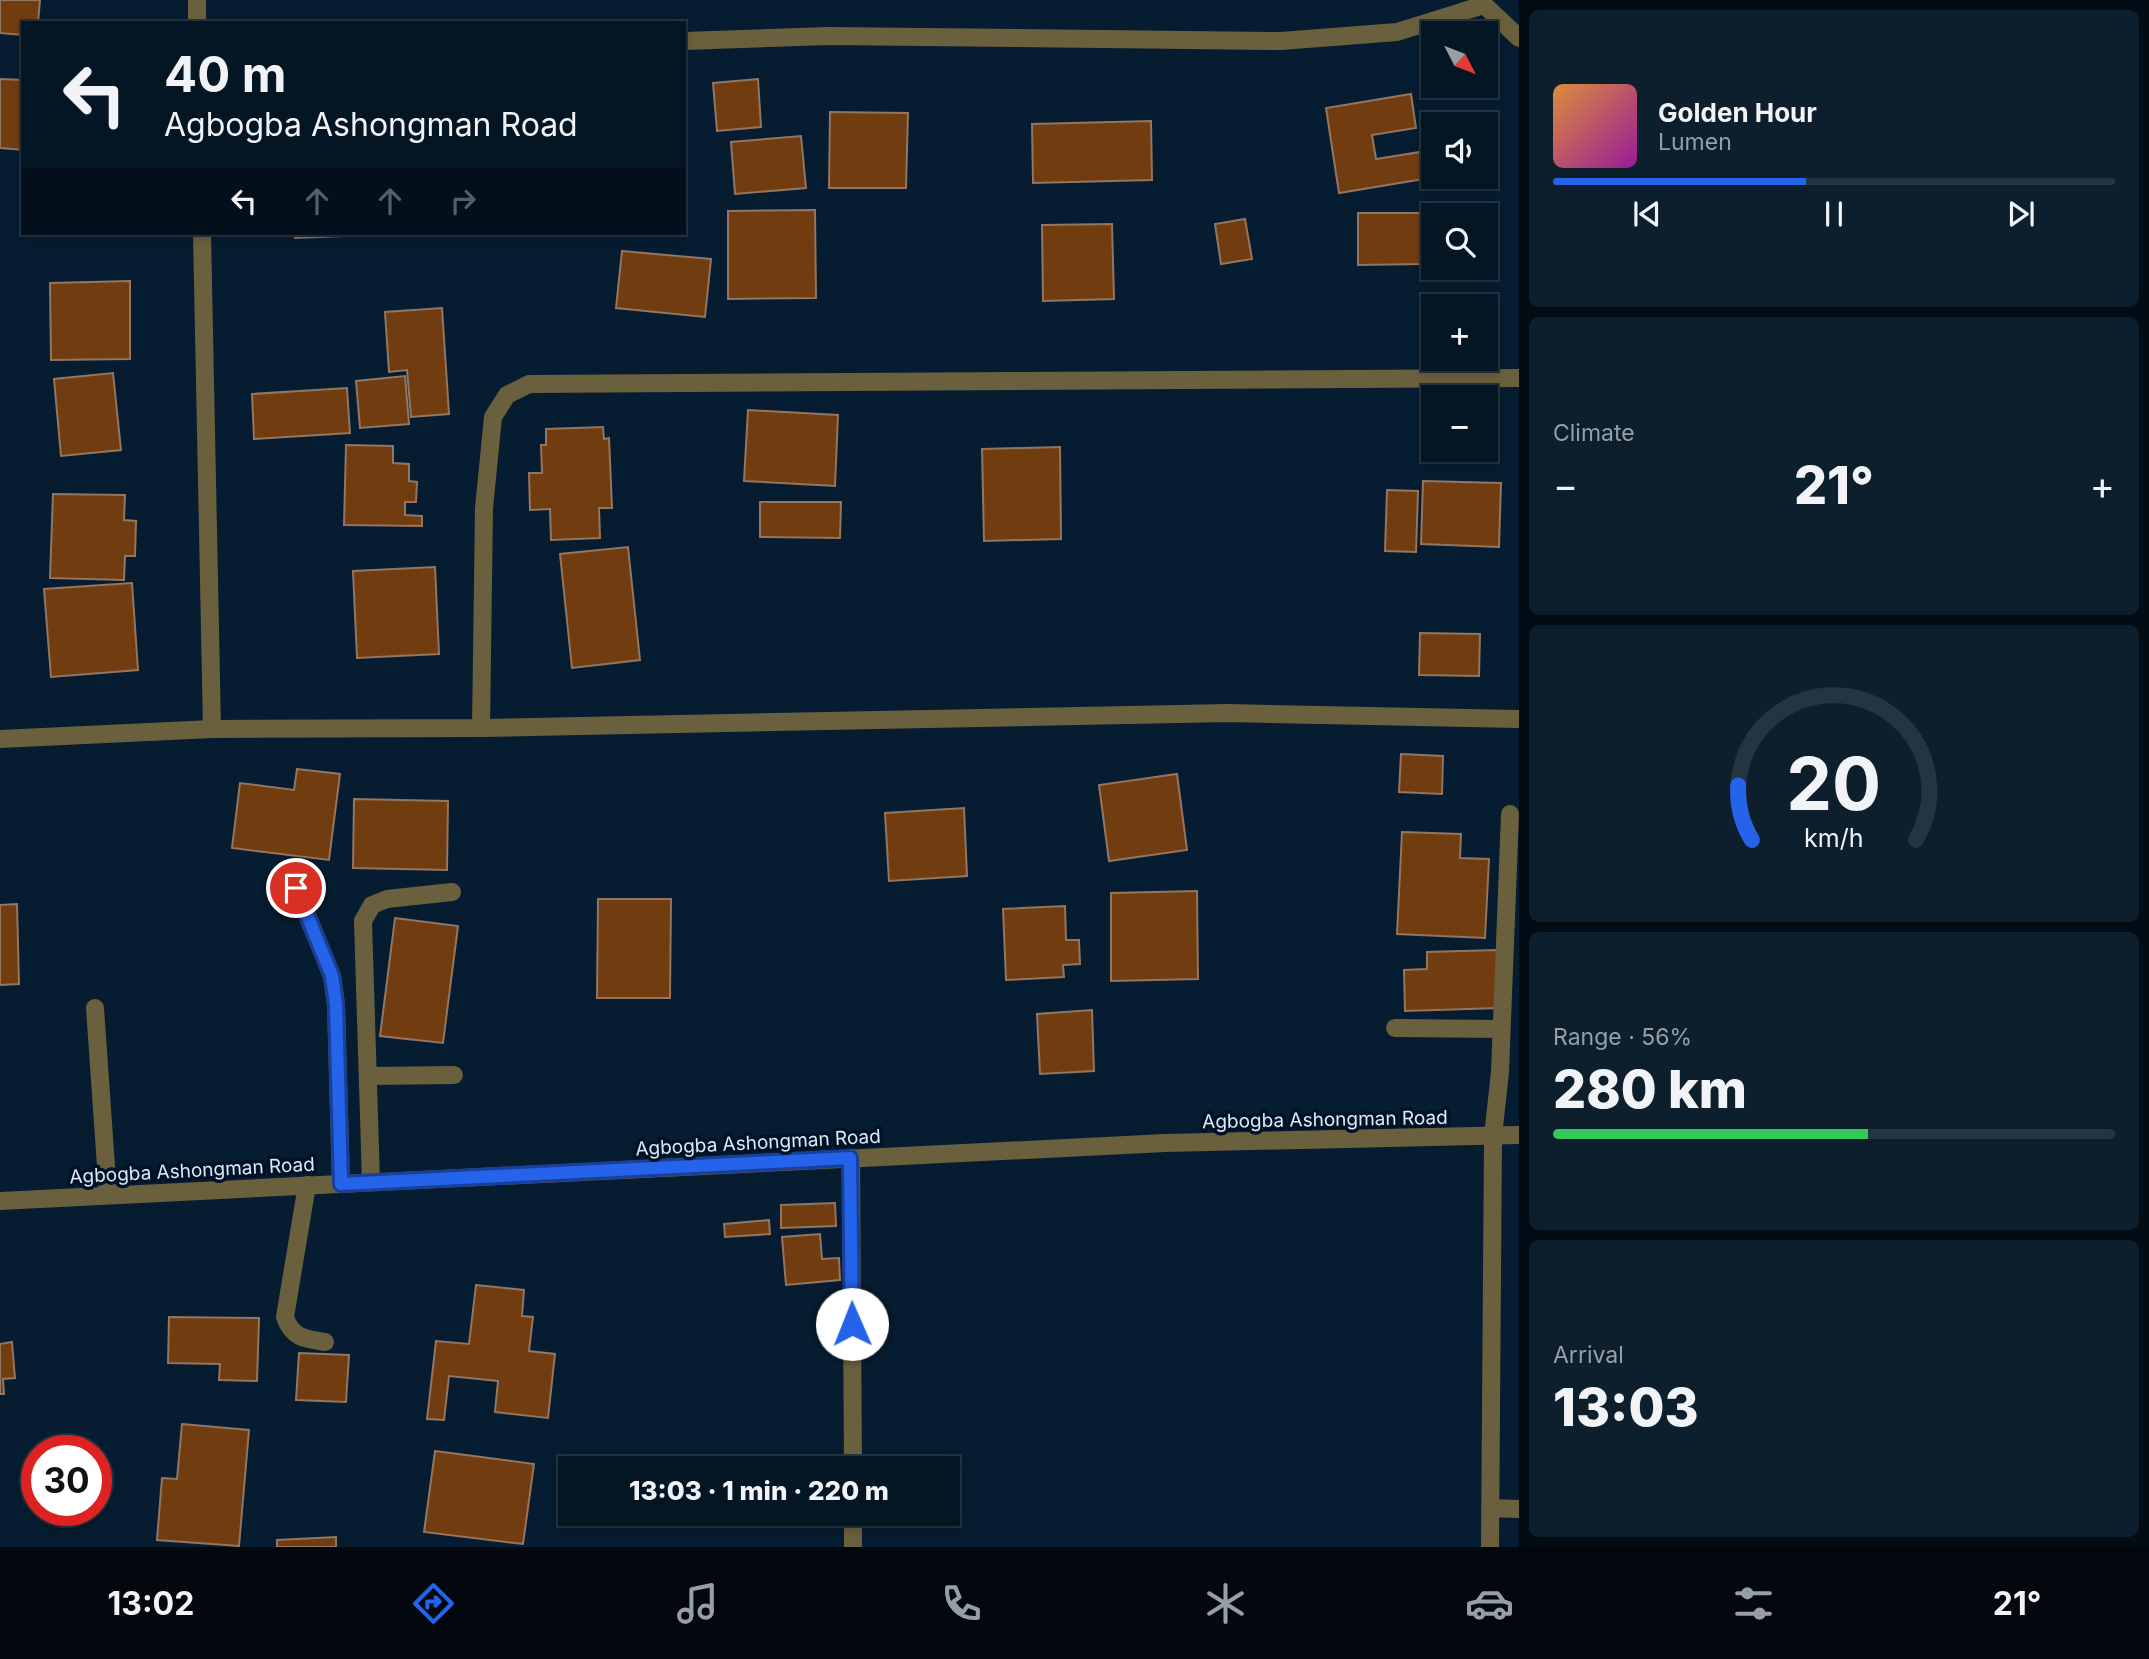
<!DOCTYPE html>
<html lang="en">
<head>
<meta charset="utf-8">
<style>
	body { margin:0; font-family:Inter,sans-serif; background:#0d1e2c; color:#f1f3f6; height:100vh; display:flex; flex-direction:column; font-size:26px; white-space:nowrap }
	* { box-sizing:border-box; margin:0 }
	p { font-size:23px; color:#979fa6 }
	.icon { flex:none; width:38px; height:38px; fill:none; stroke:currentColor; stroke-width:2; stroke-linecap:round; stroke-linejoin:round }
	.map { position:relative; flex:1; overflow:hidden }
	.sheet { display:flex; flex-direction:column; gap:10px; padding:10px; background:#020c14; width:630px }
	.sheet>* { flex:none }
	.top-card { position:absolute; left:21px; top:21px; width:665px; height:214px; border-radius:0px; box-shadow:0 4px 10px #0003,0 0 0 2px #253441; background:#041524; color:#f1f3f6; overflow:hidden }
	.needle { width:46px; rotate:132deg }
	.tools { position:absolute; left:1421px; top:21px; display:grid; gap:14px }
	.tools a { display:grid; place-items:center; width:77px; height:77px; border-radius:0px; background:#041524; box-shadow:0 4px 10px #0003,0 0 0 2px #253441; font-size:35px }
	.speed { position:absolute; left:21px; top:1435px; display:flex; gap:14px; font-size:35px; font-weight:700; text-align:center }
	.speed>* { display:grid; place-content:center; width:91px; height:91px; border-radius:50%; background:#041524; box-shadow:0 4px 10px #0003,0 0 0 2px #253441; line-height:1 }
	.speed .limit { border:10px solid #d22; background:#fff; color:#111 }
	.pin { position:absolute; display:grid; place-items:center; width:60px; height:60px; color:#fff; margin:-30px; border:4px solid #fff; border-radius:50%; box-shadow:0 2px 7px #0007 }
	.me { position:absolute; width:77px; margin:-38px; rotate:359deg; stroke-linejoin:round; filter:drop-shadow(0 0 5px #0008) }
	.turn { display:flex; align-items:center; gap:24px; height:147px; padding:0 28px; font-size:32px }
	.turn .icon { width:91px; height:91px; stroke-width:2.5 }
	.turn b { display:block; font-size:49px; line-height:60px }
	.lanes { display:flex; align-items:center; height:66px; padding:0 28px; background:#0003; justify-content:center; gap:35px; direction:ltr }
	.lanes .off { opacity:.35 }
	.big { font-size:52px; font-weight:800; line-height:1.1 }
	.sheet .widget { flex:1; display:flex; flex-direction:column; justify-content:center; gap:10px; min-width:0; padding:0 24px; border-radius:10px; background:#0d1e2c }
	.sheet .dial { align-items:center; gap:0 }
	.dial svg { height:182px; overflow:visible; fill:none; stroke:#253441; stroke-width:7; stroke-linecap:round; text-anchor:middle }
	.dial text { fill:#f1f3f6; stroke:none }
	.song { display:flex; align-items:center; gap:21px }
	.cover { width:84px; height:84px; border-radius:10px; background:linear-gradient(135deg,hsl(30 70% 55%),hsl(300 70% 35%)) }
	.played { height:7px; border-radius:4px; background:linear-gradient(90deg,#2563eb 45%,#253441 45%) }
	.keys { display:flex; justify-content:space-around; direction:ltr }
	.heat { display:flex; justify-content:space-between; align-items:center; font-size:38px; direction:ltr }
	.charge { height:10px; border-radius:5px; background:linear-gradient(90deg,#34c759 56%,#253441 0) }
	.trip { position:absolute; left:558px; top:1456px; width:402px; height:70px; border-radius:0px; background:#041524; box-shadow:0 4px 10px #0003,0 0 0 2px #253441; font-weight:800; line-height:70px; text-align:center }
	.tab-bar { display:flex; height:112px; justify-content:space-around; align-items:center; background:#02080e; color:#979fa6 }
	.tab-bar .icon { width:49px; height:49px }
	.tab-bar .current { color:#2563eb }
	.tab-bar b { font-size:32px; color:#f1f3f6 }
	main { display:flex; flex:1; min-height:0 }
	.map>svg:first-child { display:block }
</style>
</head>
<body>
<main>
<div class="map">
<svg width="1519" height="1547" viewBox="0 0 1519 1547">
	<rect width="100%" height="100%" fill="#061c30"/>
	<path fill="#713d10" stroke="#937560" stroke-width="2" d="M 0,0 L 40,0 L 38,23 L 23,23 L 23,35 L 0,33 Z
		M 0,79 L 23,80 L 23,150 L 0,148 Z
		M 758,79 L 761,127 L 717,131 L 713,83 Z
		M 1411,94 L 1416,128 L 1372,135 L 1376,159 L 1420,152 L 1424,179 L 1339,193 L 1326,108 Z
		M 830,112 L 908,113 L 906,188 L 829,188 Z
		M 1151,121 L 1152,180 L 1033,183 L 1032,124 Z
		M 801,136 L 806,188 L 735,194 L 731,142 Z
		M 815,210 L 816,298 L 728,299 L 728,211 Z
		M 1358,213 L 1422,213 L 1422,264 L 1358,265 Z
		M 1245,219 L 1252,259 L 1221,264 L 1215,224 Z
		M 1112,224 L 1114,299 L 1043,301 L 1042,225 Z
		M 295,233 L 422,233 L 295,238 Z
		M 622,251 L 711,259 L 705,317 L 616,308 Z
		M 130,281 L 130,359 L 51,360 L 50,283 Z
		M 442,308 L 449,414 L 411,417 L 407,370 L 389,372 L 385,312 Z
		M 113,373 L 121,450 L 61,456 L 54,379 Z
		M 405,376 L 409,424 L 360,428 L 356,381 Z
		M 347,388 L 350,433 L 254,439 L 252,394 Z
		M 748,410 L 838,415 L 835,486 L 744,481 Z
		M 603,427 L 604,439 L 609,438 L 612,508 L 599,508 L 600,538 L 551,540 L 550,509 L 530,510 L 529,473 L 542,473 L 541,445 L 546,445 L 546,429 Z
		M 346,445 L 393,446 L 393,463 L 409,464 L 409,481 L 417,482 L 416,502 L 405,502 L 405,515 L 422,516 L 422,526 L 344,525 Z
		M 1060,447 L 1061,539 L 984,541 L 982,449 Z
		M 1423,481 L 1501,483 L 1499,547 L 1421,544 Z
		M 1387,490 L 1418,491 L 1416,552 L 1385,551 Z
		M 53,494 L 125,495 L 124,520 L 136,521 L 135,556 L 125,556 L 124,580 L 50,578 Z
		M 760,502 L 841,502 L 840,538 L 760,537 Z
		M 628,547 L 640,660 L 572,668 L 560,554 Z
		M 435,567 L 439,654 L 357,658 L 353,571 Z
		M 132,583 L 138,670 L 51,677 L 44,589 Z
		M 1420,633 L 1480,634 L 1479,676 L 1419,675 Z
		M 1401,754 L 1443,756 L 1442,794 L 1399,792 Z
		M 297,769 L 340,774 L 329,860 L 232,848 L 240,783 L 294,790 Z
		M 1177,774 L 1187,850 L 1109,861 L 1099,785 Z
		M 354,799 L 448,801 L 447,870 L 353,868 Z
		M 964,808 L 967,876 L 889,881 L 885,813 Z
		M 1402,832 L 1461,834 L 1460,858 L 1489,859 L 1485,938 L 1397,934 Z
		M 1197,891 L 1198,979 L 1111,981 L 1111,893 Z
		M 598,899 L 671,899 L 670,998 L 597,998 Z
		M 17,904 L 19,984 L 0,985 L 0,905 Z
		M 1065,906 L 1066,940 L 1079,940 L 1080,964 L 1063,965 L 1064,977 L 1006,980 L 1003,909 Z
		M 395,918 L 458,926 L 443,1043 L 380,1036 Z
		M 1497,950 L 1499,1008 L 1405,1011 L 1404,970 L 1427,969 L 1427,952 Z
		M 1092,1010 L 1094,1071 L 1040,1074 L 1037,1014 Z
		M 835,1203 L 836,1226 L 781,1228 L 781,1205 Z
		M 769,1220 L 770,1234 L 725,1237 L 724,1224 Z
		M 820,1234 L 822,1259 L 839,1258 L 840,1280 L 786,1285 L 782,1237 Z
		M 476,1285 L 524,1290 L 522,1316 L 533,1317 L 529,1351 L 555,1354 L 548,1418 L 495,1412 L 498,1381 L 449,1376 L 444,1420 L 427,1419 L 436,1341 L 469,1344 Z
		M 169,1317 L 259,1318 L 257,1381 L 219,1380 L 220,1364 L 168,1363 Z
		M 12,1342 L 15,1378 L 3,1379 L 4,1394 L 0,1394 L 0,1344 Z
		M 299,1353 L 349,1355 L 346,1402 L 296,1400 Z
		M 182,1424 L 249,1430 L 239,1546 L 157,1540 L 162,1478 L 177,1479 Z
		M 435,1451 L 534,1464 L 523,1544 L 424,1532 Z
		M 336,1537 L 336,1547 L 277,1547 L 277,1540 Z"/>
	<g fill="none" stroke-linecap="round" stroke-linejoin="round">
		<path stroke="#6b603e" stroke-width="18" d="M 296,888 L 332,976 L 336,1005 L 341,1184
			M 95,1008 L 108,1195
			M 1395,1028 L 1501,1029
			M 368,1076 L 454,1075
			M 371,1182 L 363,921 L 372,905 L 387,899 L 452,892
			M 307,1185 L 285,1317 C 292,1338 305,1339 325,1342
			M 1490,1508 L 1519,1509
			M 1490,1547 L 1493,1136 L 1500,1072 L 1510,814"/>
		<path stroke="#6b603e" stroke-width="18" d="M 197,0 L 197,23
			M 684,41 L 828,36 L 1281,41 L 1397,32 L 1484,5
			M 202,233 L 212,729
			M 481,728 L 484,508 L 493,417 L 507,395 L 529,384 L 1519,378
			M 0,739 L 212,729 L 481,728 L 1227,713 L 1519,719
			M 851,1158 L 853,1468
			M 853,1547 L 853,1514"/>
		<path stroke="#6b603e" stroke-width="18" d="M 1479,0 L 1519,38
			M 0,1201 L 1165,1143 L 1519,1135"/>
	</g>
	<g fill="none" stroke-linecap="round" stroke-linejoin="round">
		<g stroke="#184099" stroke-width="18">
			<path id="route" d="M 296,888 L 332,976 L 336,1005 L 341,1184 L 850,1158 L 852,1324"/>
		</g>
		<use href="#route" stroke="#2563eb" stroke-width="12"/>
	</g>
	<g text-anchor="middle" stroke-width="7" stroke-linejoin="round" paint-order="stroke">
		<g font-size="19" fill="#dceaf8" stroke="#001226">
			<text transform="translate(1325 1119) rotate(-1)" y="7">Agbogba Ashongman Road</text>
			<text transform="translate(758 1142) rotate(-3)" y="7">Agbogba Ashongman Road</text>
			<text transform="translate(192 1170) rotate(-3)" y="7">Agbogba Ashongman Road</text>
		</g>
	</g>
</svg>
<div class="tools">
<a><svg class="needle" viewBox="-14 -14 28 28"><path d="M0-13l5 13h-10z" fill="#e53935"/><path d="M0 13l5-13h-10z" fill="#979fa6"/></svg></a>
<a><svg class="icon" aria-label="sound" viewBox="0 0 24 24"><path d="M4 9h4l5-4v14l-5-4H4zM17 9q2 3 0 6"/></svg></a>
<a><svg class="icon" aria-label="search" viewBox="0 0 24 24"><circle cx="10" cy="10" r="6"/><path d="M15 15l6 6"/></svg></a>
<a>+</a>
<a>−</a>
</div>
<div class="speed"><div class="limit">30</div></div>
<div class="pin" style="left:296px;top:888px;background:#d93025"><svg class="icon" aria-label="arrive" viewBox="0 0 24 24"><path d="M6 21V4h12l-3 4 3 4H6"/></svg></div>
<svg class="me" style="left:852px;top:1324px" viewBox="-20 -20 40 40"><circle r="19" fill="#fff"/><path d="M0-13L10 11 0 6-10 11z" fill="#2563eb"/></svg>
<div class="trip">13:03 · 1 min · 220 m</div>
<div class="top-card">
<div class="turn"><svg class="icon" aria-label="left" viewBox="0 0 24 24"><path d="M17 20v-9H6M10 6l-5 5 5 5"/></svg><div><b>40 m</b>Agbogba Ashongman Road</div></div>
<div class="lanes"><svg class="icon" aria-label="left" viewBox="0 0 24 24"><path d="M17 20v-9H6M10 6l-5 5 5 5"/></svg><svg class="icon off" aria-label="ahead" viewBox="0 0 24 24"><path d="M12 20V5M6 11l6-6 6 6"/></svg><svg class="icon off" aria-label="ahead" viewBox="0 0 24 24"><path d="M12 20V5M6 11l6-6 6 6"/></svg><svg class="icon off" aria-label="right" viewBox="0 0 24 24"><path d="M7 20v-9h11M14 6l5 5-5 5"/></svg></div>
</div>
</div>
<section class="sheet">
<div class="widget">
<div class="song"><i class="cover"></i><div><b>Golden Hour</b><p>Lumen</p></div></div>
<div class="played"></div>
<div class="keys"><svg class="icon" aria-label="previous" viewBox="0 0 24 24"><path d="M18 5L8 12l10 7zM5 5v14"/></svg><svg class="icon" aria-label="pause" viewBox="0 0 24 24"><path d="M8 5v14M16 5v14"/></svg><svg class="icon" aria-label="next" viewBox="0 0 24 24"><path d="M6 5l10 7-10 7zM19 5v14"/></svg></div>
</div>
<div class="widget"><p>Climate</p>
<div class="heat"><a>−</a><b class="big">21°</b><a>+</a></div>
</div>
<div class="widget dial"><svg viewBox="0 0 100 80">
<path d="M14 69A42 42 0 1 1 86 69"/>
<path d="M14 69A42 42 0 0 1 8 45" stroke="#2563eb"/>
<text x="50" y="56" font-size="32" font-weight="700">20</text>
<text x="50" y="72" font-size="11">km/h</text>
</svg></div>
<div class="widget"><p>Range · 56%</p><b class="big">280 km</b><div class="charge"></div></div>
<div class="widget"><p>Arrival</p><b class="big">13:03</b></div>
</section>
</main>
<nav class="tab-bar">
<b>13:02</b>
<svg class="icon current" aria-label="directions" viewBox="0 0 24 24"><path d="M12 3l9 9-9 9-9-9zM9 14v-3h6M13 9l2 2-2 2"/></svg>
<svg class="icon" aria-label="music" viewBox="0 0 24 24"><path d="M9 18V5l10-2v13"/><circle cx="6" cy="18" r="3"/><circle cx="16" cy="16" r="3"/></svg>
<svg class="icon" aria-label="phone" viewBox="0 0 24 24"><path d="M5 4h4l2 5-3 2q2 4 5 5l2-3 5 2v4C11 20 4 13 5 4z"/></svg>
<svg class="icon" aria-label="climate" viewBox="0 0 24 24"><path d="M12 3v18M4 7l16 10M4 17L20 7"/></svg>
<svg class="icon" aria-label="car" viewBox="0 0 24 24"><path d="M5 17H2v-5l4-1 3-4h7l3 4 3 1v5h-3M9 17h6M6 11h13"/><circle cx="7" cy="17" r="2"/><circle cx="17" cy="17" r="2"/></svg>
<svg class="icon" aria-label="filters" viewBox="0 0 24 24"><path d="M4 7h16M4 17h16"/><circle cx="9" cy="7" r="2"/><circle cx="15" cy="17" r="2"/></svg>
<b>21°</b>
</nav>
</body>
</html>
